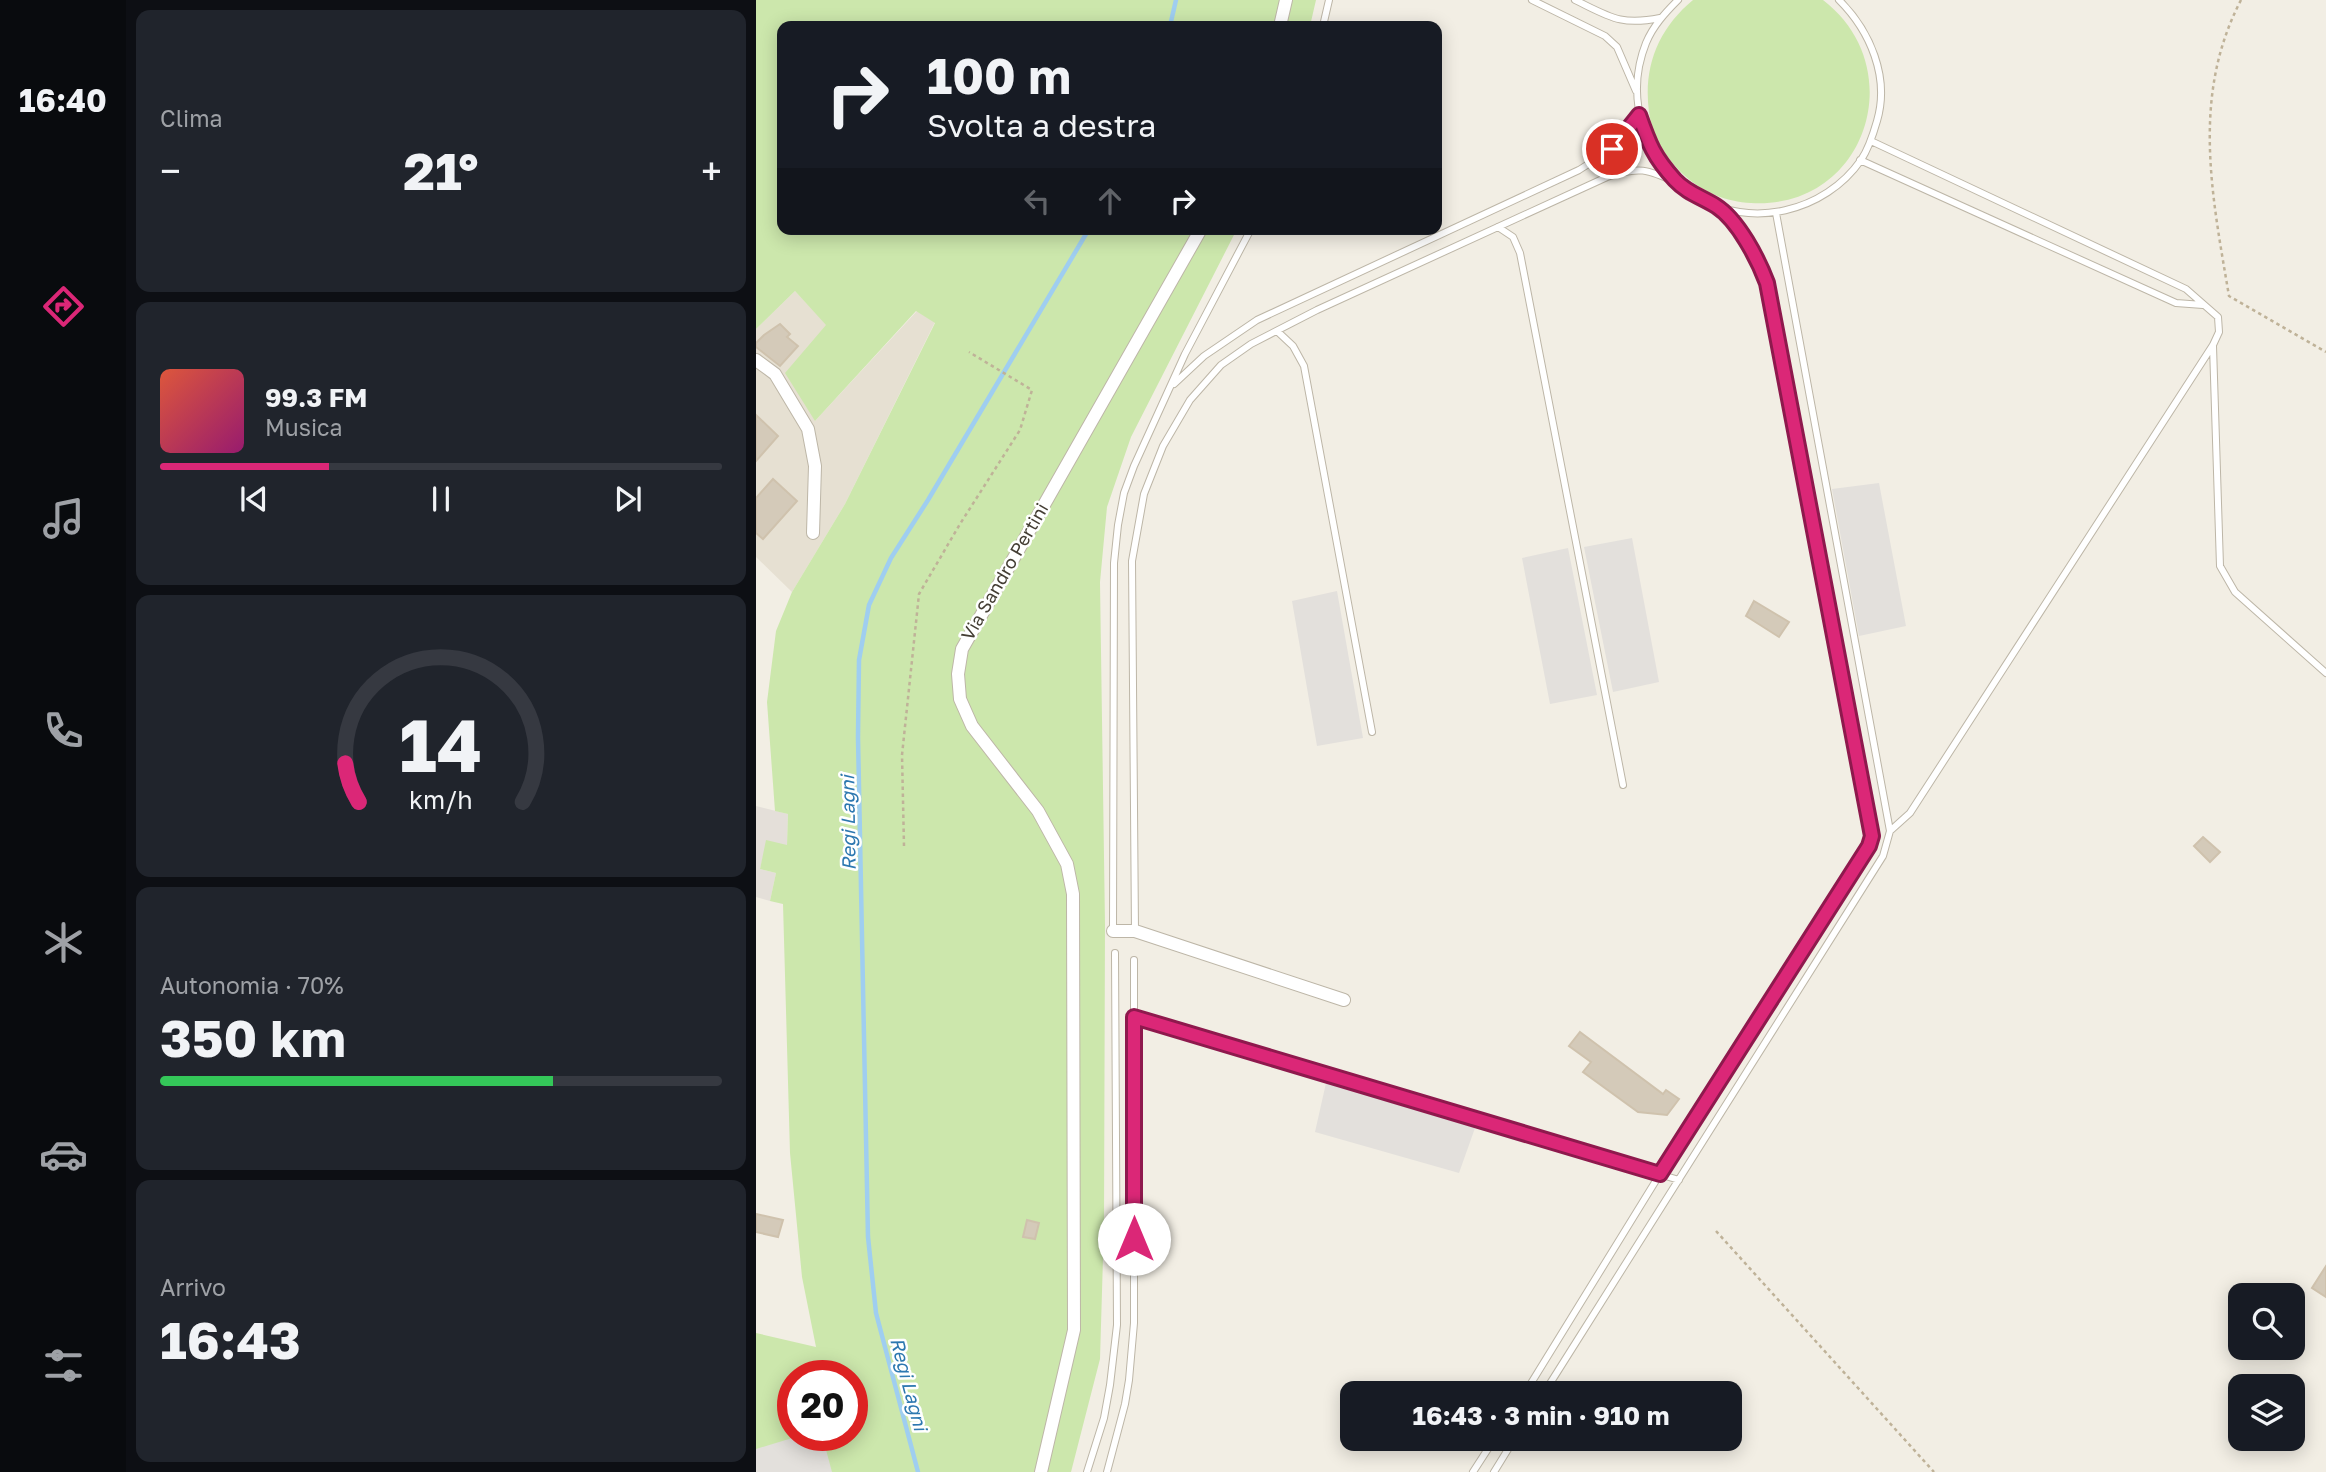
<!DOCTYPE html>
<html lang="it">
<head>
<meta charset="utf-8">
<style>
	body { margin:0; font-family:"Golos Text",sans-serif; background:#20242c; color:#f1f3f6; height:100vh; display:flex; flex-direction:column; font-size:26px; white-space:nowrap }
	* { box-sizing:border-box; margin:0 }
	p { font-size:23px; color:#9ea1a6 }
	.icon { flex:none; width:38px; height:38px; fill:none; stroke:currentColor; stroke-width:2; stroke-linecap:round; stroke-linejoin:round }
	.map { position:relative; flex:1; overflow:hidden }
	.details { display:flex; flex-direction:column; gap:10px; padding:10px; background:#0d0f14; width:630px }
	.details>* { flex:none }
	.guide { position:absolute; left:21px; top:21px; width:665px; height:214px; border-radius:14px; box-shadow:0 4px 18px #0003; background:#171b24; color:#f1f3f6; overflow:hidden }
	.fabs { position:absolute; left:1472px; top:1283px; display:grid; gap:14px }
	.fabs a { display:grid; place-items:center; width:77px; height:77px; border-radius:14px; background:#171b24; box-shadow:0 4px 18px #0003; font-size:35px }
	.speed { position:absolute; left:21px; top:1360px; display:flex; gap:14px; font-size:35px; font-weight:700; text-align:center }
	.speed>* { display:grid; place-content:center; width:91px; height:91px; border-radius:50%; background:#171b24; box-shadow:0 4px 18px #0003; line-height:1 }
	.speed .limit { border:10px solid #d22; background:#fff; color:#111 }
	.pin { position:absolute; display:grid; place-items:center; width:60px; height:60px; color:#fff; margin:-30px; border:4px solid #fff; border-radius:50%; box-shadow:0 2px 7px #0007 }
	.me { position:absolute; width:77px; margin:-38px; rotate:0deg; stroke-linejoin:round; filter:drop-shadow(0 0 5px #0008) }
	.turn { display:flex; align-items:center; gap:24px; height:147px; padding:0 35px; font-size:32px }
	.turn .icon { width:91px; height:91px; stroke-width:2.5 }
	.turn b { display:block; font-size:49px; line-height:60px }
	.lanes { display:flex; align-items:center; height:66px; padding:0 35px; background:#0003; justify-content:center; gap:35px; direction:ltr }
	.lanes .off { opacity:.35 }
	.big { font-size:52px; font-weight:700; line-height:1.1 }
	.details .tile { flex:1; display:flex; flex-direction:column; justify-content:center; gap:10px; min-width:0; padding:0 24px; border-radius:14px; background:#20242c }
	.details .dial { align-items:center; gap:0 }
	.dial svg { height:182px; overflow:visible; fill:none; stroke:#363941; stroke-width:7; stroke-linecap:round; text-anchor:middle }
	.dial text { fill:#f1f3f6; stroke:none }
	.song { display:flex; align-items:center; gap:21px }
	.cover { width:84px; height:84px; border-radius:10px; background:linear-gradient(135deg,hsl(10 70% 55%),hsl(320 70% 35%)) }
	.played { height:7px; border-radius:4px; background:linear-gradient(90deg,#db2777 30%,#363941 30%) }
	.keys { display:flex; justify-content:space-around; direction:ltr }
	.heat { display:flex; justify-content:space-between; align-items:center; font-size:38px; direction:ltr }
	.charge { height:10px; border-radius:5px; background:linear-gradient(90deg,#34c759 70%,#363941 0) }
	.trip { position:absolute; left:584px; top:1381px; width:402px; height:70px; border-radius:14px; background:#171b24; box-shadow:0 4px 18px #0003; font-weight:700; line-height:70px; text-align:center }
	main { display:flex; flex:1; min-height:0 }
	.menu { display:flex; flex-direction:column; width:126px; justify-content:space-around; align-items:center; background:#090b0e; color:#9ea1a6 }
	.menu .icon { width:49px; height:49px }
	.menu .on { color:#db2777 }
	.menu b { font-size:32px; color:#f1f3f6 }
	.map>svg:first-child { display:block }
</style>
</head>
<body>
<main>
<nav class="menu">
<b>16:40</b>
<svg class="icon on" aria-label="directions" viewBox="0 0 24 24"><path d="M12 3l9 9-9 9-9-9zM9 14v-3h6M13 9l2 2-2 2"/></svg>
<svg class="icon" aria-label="music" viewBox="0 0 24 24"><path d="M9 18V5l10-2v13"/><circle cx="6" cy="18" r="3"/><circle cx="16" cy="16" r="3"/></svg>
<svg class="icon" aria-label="phone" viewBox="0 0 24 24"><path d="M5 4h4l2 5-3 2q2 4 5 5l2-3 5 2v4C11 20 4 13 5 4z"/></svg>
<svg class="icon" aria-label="climate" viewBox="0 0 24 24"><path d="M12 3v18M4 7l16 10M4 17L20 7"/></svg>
<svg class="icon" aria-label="car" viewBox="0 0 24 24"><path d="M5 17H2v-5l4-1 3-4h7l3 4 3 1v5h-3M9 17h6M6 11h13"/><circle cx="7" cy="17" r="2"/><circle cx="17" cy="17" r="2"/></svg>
<svg class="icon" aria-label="filters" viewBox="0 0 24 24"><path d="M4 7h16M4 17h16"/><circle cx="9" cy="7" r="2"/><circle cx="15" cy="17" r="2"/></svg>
</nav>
<section class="details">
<div class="tile"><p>Clima</p>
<div class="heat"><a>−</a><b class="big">21°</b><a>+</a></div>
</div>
<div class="tile">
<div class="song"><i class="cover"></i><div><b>99.3 FM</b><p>Musica</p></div></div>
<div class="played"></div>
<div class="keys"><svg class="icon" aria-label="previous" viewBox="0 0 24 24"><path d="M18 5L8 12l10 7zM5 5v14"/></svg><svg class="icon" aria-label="pause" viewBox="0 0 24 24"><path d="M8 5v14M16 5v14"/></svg><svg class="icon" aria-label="next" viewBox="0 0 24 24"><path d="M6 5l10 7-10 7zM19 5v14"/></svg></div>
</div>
<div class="tile dial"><svg viewBox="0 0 100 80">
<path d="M14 69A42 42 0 1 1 86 69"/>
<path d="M14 69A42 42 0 0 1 8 52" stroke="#db2777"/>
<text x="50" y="56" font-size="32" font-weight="700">14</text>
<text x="50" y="72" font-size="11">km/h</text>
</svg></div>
<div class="tile"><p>Autonomia · 70%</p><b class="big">350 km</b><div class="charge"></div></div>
<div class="tile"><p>Arrivo</p><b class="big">16:43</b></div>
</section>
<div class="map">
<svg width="1570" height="1472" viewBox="0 0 1570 1472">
	<rect width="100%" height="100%" fill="#f2eee4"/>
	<path fill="#e6e0d2" d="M 39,291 L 71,325 L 59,421 L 161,311 L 179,322 L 89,504 L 36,592 L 0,557 L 0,329 Z"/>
	<path fill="#e4dfd9" d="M 0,806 L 32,814 L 31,846 L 11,841 L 4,869 L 20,873 L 14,901 L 0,897 Z"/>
	<path fill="#cce7ac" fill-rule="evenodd" d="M 0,0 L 560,0 L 554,26 L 26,26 L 26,229 L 481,229 L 375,437 L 351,507 L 344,582 L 349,925 L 348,1224 L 344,1359 L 315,1472 L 0,1472 L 0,1333 L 60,1347 L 46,1277 L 34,1153 L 27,904 L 14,901 L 20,873 L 4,869 L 10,840 L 31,845 L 32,814 L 19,811 L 11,702 L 20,631 L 36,592 L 89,504 L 179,323 L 160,311 L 59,421 L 29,373 L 70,325 L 39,291 L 0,329 ZM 37,1376 L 96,1376 L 96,1435 L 37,1435 Z
		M 1067,0 C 1156,68 1110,210 995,203 C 971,202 946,192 928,175 C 911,159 896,137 893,112 C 887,67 902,29 937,0 Z"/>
	<path fill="#e3e0dc" d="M 1123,483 L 1150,626 L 1103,636 L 1076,489 Z
		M 876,538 L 903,682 L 857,692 L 828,547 Z
		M 812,548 L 841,695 L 794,704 L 766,558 Z
		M 581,591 L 607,738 L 561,746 L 536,601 Z
		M 570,1083 L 719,1128 L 703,1173 L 559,1132 Z
		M 46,1435 L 66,1435 L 76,1472 L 0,1472 L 0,1449 Z"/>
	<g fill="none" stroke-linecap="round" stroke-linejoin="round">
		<path stroke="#9fcef0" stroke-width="4.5" d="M 414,26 L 420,0
			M 162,1472 L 120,1313 L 112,1237 L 102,737 L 103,660 L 113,605 L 135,558 L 172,500 L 333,229"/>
	</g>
	<path fill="#d4cab9" stroke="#cfc2ad" stroke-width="2" d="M 24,324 L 34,334 L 31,337 L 42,346 L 24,366 L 0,347 L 0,343 L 8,335 Z
		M 0,415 L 22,436 L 0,461 Z
		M 17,479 L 41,501 L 7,539 L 0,533 L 0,498 Z
		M 998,601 L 1033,622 L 1023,637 L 990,616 Z
		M 1447,837 L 1464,852 L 1454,862 L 1438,846 Z
		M 824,1032 L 907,1094 L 910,1090 L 923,1099 L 911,1115 L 882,1112 L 827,1072 L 835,1062 L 813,1046 Z
		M 0,1214 L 27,1220 L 22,1237 L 0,1232 Z
		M 271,1220 L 283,1223 L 279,1239 L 267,1237 Z
		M 1570,1266 L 1570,1297 L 1556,1288 Z"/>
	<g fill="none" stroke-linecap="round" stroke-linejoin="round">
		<g stroke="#bdb6a7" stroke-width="8">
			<path id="service" d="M 776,0 L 849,36 L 861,47 L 880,91
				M 819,0 C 854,17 865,26 904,18
				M 922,0 C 909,13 897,26 890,43 C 868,98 888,164 940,196 C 994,230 1069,212 1105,160 C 1113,148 1117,135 1121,121 C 1134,77 1114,31 1083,0
				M 567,26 L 573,0
				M 1115,141 L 1430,289 L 1462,317 L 1463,332 L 1457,345 L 1154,813 L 1134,831
				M 1104,160 L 1420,303 L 1447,305
				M 742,227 L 757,237 L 764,253 L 867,785
				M 521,331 L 537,346 L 548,366 L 616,732
				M 1457,346 L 1464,566 L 1479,592 L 1570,673
				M 418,384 L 448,356 L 501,320 L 823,170 L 856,149 L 882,115
				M 357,931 L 358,563 L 362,525 L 368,493 L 378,466 L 429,354 L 495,229
				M 379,931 L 376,561 L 388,494 L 407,446 L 434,400 L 465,365 L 495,344 L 561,310 L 851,177 C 882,166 892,169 921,183
				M 378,1017 L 923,1180
				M 769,1393 L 904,1174 L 1113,846 L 1116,836 L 1011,283 L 995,249 L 962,207
				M 788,1393 L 1127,856 L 1134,831 L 1020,213
				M 331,1472 L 348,1418 L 354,1385 L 361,1325 L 359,953
				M 351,1472 L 369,1404 L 373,1380 L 378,1323 L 378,960
				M 717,1472 L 739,1438
				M 738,1472 L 759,1438"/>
		</g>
		<g stroke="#bdb6a7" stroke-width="14">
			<path id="minor" d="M 524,26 L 530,0
				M 0,360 L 19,374 L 52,429 L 59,466 L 57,533
				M 357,931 L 379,931 L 588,1000
				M 285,1472 L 318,1330 L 317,894 L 311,864 L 282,811 L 216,726 L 204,699 L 202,674 L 206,649 L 445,229"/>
		</g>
		<path stroke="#bfb298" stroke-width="2.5" stroke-dasharray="3.5 3.5" stroke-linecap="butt" d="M 1485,0 C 1435,96 1456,195 1473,296 L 1570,352
			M 148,846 L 146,755 L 163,594 L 204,524 L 264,430 L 276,390 L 213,352
			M 960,1231 L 1178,1472"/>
		<use href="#service" stroke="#fff" stroke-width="6"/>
		<use href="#minor" stroke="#fff" stroke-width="12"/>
	</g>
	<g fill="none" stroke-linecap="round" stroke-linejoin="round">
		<g stroke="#8e194d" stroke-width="18">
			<path id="route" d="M 378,1239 L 378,1017 L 904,1174 L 1113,846 L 1116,836 L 1011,283 C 1002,259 982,220 960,206 C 946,197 931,193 919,180 C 898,157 893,144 883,115 L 856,149"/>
		</g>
		<use href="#route" stroke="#db2777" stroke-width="12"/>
	</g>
	<g text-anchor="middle" stroke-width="5" stroke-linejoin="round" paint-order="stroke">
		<g font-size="18" fill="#443e34" stroke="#fff">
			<text transform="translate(249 572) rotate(-60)" y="6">Via Sandro Pertini</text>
		</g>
		<g font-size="19" font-style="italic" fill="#2d78b0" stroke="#fff">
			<text transform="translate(92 823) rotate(-91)" y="7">Regi Lagni</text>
			<text transform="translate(153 1384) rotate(75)" y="7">Regi Lagni</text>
		</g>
	</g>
</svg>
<div class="fabs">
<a><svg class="icon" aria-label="search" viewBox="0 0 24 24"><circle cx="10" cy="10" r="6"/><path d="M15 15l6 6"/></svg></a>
<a><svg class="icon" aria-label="layers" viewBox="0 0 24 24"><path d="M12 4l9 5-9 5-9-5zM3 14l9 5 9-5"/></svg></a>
</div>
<div class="speed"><div class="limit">20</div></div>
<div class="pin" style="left:856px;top:149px;background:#d93025"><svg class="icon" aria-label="arrive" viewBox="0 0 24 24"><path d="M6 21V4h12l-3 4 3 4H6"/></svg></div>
<svg class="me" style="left:378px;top:1239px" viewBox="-20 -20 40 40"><circle r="19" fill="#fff"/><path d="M0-13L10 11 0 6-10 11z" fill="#db2777"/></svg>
<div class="trip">16:43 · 3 min · 910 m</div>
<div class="guide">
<div class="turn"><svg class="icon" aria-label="right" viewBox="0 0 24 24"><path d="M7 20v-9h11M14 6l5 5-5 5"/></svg><div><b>100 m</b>Svolta a destra</div></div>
<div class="lanes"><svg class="icon off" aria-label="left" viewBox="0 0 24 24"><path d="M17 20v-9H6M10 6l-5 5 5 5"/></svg><svg class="icon off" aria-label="ahead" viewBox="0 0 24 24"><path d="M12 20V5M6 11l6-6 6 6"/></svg><svg class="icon" aria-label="right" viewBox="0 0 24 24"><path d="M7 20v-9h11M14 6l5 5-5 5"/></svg></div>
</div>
</div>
</main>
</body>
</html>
